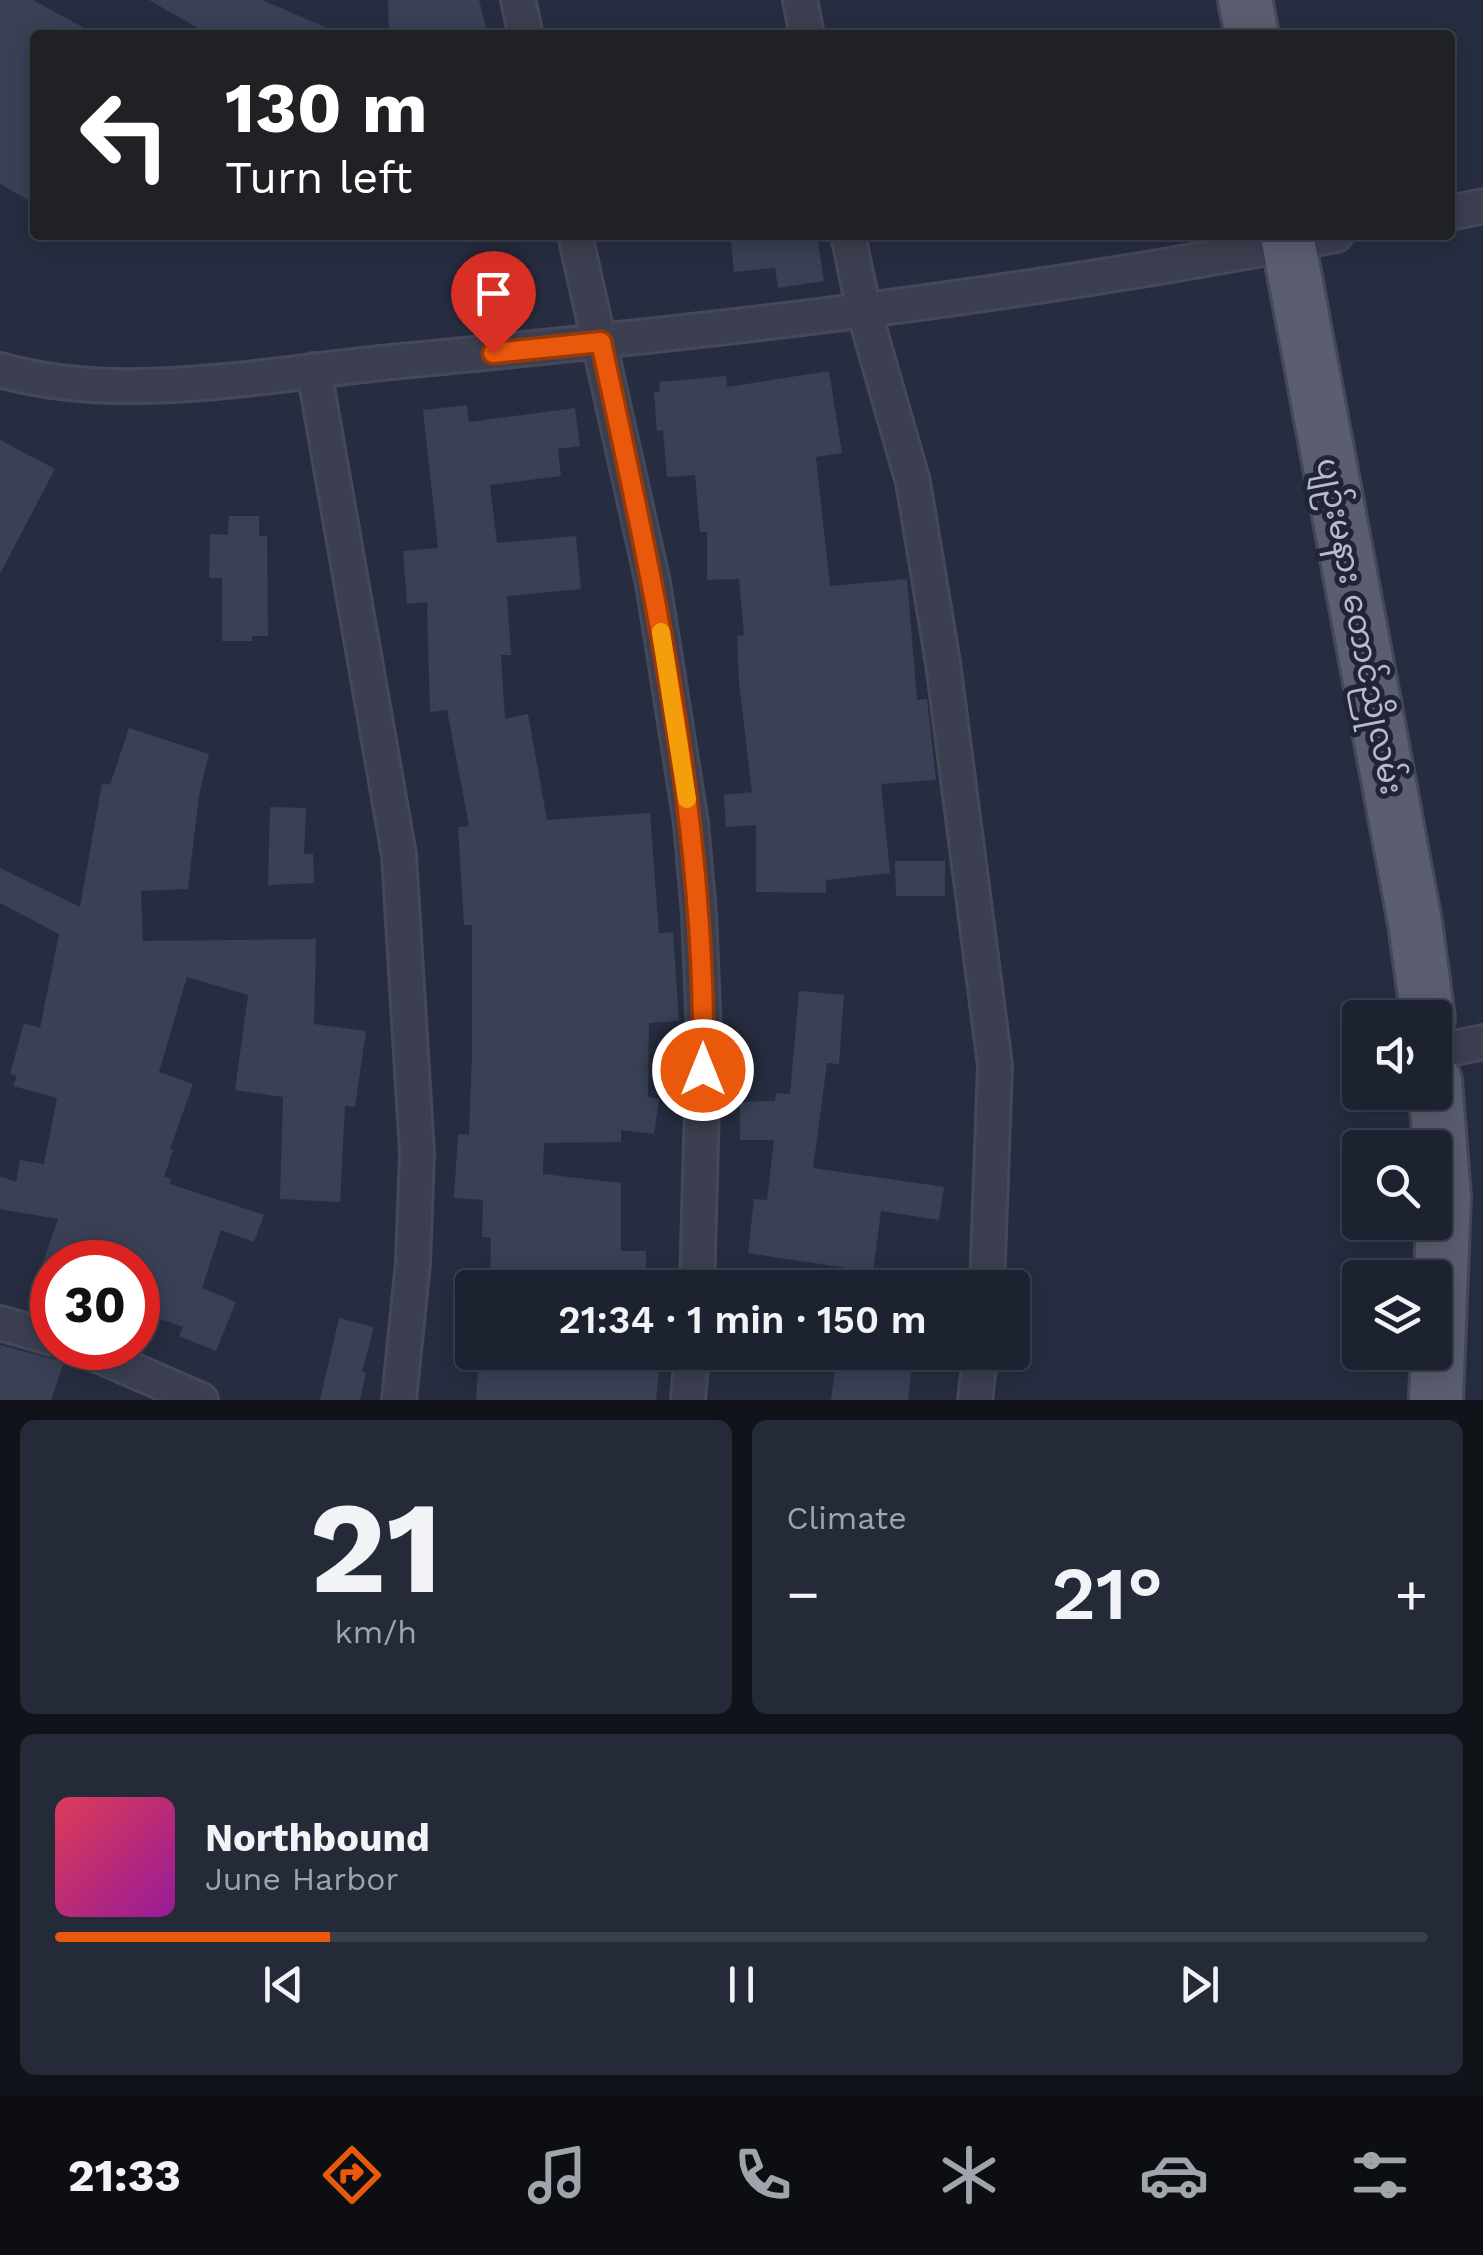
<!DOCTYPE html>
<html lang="en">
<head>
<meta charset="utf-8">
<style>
	body { margin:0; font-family:"Work Sans","Noto Sans Myanmar",sans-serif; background:#252a38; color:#f1f3f6; height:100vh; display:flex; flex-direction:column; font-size:38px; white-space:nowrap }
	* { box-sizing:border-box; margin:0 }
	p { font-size:32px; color:#a0a4ab }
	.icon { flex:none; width:55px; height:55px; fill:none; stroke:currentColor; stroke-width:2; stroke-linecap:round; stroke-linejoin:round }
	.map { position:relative; height:1400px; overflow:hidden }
	.sheet { display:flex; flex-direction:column; gap:20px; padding:20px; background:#10131a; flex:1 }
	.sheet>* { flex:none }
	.guide { position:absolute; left:30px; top:30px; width:1425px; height:210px; border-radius:10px; box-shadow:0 5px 25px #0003,0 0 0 2px #3b3f4c; background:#202124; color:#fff; overflow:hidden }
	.tools { position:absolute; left:1342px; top:1000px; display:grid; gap:20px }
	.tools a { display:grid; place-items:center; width:110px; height:110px; border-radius:10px; background:#1d2230; box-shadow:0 5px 25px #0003,0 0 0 2px #3b3f4c; font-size:50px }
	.speed { position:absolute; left:30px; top:1240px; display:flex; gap:20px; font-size:50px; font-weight:700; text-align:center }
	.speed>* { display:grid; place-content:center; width:130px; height:130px; border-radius:50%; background:#1d2230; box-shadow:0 5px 25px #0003,0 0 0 2px #3b3f4c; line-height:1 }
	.speed .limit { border:15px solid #d22; background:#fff; color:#111 }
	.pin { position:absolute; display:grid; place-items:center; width:85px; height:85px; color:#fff; margin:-102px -42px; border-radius:50% 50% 50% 0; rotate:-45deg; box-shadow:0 0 10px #0007 }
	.pin .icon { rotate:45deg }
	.me { position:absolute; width:110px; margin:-55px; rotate:0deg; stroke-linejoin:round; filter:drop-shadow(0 0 8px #0008) }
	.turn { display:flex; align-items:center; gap:35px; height:210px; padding:0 30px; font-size:45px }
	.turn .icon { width:130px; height:130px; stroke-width:2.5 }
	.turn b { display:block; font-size:70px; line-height:85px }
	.big { font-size:75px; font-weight:600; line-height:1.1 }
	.sheet .widget { flex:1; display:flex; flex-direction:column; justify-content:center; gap:15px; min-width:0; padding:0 35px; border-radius:15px; background:#252a38 }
	.sheet .dial { align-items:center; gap:0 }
	.dial b { font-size:130px; line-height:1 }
	.song { display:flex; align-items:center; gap:30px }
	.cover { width:120px; height:120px; border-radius:15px; background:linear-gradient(135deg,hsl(350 70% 55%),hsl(300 70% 35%)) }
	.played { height:10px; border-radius:5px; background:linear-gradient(90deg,#ea580c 20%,#3b3f4c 20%) }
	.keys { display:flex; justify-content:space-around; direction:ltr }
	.heat { display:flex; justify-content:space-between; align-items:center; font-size:55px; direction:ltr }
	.sheet .tiles { flex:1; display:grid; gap:20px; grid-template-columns:1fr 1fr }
	.widget:last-child { grid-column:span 2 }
	.trip { position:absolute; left:455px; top:1270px; width:575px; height:100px; border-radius:10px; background:#1d2230; box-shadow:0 5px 25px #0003,0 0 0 2px #3b3f4c; font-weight:600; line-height:100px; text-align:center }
	.dock { display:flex; height:160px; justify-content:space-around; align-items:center; background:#0c0e13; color:#a0a4ab }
	.dock .icon { width:70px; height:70px }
	.dock .selected { color:#ea580c }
	.dock b { font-size:45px; color:#f1f3f6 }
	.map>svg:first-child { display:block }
</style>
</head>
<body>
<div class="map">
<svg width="1483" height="1400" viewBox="0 0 1483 1400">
	<rect width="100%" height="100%" fill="#272d40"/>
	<path fill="#3a4056" d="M 0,0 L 33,0 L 97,35 L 35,35 L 35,204 L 0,184 Z
		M 149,0 L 262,0 L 344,35 L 210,35 Z
		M 388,0 L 479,0 L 488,35 L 389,35 Z
		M 730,235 L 817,235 L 824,281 L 778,288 L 775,268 L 734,272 Z
		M 829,371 L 842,453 L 816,457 L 830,586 L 907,579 L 917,700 L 927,699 L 936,780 L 881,784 L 890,873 L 826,880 L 826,893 L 756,892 L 756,825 L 726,827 L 724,795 L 752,792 L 739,683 L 737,636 L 744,635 L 739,579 L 707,580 L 707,532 L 700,532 L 695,475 L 667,477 L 663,430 L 657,431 L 654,392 L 660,392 L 659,382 L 726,376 L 727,387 Z
		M 467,405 L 469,422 L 575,408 L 580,446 L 558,449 L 561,476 L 490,485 L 497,543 L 576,536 L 581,589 L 507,596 L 511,655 L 501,655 L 505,719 L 528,714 L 547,820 L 650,813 L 659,933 L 673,932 L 679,1021 L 649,1023 L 648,1097 L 659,1099 L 654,1134 L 621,1130 L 621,1142 L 544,1143 L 543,1174 L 621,1183 L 621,1251 L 646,1251 L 646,1288 L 502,1288 L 502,1281 L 490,1281 L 491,1238 L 482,1237 L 483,1200 L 454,1198 L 458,1134 L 469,1135 L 472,1055 L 472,925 L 464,925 L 458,827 L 469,826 L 447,710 L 430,712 L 427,602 L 407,604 L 403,551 L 438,548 L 423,410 Z
		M 0,440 L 55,469 L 0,574 Z
		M 229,516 L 259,516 L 259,536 L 267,536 L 268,636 L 252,636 L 252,641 L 222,641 L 222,578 L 209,578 L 210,534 L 228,535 Z
		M 129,728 L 209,754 L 199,795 L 188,889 L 141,891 L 143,941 L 316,939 L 314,1024 L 366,1031 L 355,1107 L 345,1106 L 340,1202 L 280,1199 L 283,1097 L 235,1090 L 248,995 L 187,977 L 159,1072 L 193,1084 L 170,1149 L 173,1150 L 164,1177 L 171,1179 L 170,1184 L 264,1215 L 254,1242 L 221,1230 L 202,1288 L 236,1302 L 216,1351 L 179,1336 L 183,1327 L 138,1311 L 138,1262 L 43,1262 L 58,1219 L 0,1209 L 0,1176 L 16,1182 L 20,1160 L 44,1164 L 57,1098 L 13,1086 L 17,1076 L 10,1074 L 24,1023 L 40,1028 L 59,934 L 0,903 L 0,868 L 80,907 L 102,783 L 110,785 Z
		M 270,807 L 306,808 L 304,854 L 313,854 L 314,883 L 268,885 Z
		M 895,861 L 945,861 L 945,896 L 896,896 Z
		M 799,991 L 844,995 L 839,1064 L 827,1063 L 813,1168 L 944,1187 L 939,1220 L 881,1211 L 873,1272 L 748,1253 L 754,1199 L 767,1200 L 774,1140 L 740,1140 L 740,1102 L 775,1101 L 776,1093 L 790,1094 Z
		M 339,1318 L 374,1327 L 362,1372 L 366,1373 L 360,1400 L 320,1400 Z
		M 0,1345 L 64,1362 L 51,1400 L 0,1400 Z
		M 479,1352 L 548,1352 L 659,1371 L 656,1400 L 476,1400 Z
		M 837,1352 L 914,1352 L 908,1400 L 831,1400 Z"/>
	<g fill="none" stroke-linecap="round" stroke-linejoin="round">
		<g stroke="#454859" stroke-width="38">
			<path id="street" d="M 518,0 L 526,35
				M 800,0 L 807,35
				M 1450,213 L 1483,206
				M 575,235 L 653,583 L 691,823 L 699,914 L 704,1033 L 697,1288
				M 848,235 L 864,311 L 913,482 L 943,663 L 995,1065 L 987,1288
				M 0,370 C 121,405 267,374 391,362 C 707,332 1024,296 1336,235
				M 314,370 L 399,855 L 417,1153 L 413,1263 L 399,1400
				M 1435,1052 L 1483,1042
				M 0,1323 L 52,1338
				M 82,1348 L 201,1400
				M 688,1400 L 692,1352
				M 975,1400 L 981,1352"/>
		</g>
		<g stroke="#454859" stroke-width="58">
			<path id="primary" d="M 1245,0 L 1252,35
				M 1287,235 L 1415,923 L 1428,1018
				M 1435,1081 L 1444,1197 L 1436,1400"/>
		</g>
		<use href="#street" stroke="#3c3f50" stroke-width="32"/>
		<use href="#primary" stroke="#5a5e70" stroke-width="52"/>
	</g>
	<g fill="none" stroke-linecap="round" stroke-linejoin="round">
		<g stroke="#983908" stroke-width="25">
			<path id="route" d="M 493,353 L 601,342 C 653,582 707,824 703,1070"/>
		</g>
		<use href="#route" stroke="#ea580c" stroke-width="18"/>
		<path stroke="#f59e0b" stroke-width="18" d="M 661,632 L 687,799"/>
	</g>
	<g text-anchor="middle" stroke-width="10" stroke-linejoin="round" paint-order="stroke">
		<g font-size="32" fill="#b8bbca" stroke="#202436">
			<text transform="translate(1360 626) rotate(79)" y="11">ပျဉ်းမနား တောင်ညိုလမ်း</text>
		</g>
	</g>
</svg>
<div class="tools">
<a><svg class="icon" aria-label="sound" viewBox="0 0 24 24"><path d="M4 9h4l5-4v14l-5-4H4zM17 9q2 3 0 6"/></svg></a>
<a><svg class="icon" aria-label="search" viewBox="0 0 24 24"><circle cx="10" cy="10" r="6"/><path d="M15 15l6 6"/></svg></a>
<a><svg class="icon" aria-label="layers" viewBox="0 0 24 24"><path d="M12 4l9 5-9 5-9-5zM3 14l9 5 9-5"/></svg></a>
</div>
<div class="speed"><div class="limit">30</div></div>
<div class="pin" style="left:493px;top:353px;background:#d93025"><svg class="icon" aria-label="arrive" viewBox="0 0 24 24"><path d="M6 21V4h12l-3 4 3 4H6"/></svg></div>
<svg class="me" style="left:703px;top:1070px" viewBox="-20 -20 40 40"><circle r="17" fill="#ea580c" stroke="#fff" stroke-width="3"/><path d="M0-11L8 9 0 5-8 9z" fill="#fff"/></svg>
<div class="trip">21:34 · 1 min · 150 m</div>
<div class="guide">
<div class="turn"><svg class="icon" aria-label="left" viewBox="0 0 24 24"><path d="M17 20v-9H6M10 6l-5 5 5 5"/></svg><div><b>130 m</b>Turn left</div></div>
</div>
</div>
<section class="sheet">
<div class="tiles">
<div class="widget dial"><b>21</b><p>km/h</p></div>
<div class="widget"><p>Climate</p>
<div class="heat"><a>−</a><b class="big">21°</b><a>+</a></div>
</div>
<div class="widget">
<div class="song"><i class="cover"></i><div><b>Northbound</b><p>June Harbor</p></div></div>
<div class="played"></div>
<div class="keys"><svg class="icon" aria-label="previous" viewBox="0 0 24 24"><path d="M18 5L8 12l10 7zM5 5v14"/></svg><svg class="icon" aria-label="pause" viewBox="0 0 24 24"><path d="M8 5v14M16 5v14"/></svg><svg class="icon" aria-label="next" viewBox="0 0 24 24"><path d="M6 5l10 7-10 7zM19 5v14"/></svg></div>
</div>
</div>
</section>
<nav class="dock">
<b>21:33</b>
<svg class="icon selected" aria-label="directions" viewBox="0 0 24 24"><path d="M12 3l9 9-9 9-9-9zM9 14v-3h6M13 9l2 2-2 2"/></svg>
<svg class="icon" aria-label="music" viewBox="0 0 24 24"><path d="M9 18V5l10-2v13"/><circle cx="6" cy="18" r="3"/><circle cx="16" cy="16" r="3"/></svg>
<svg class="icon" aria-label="phone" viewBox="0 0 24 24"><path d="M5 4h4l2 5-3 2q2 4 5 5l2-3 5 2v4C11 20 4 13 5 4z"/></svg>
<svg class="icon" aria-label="climate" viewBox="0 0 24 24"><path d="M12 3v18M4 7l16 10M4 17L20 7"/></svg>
<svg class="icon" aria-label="car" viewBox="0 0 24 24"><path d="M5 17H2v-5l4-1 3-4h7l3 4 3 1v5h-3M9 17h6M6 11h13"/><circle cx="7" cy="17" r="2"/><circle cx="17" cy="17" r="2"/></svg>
<svg class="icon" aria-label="filters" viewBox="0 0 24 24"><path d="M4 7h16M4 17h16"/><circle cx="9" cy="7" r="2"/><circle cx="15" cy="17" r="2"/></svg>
</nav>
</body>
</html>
